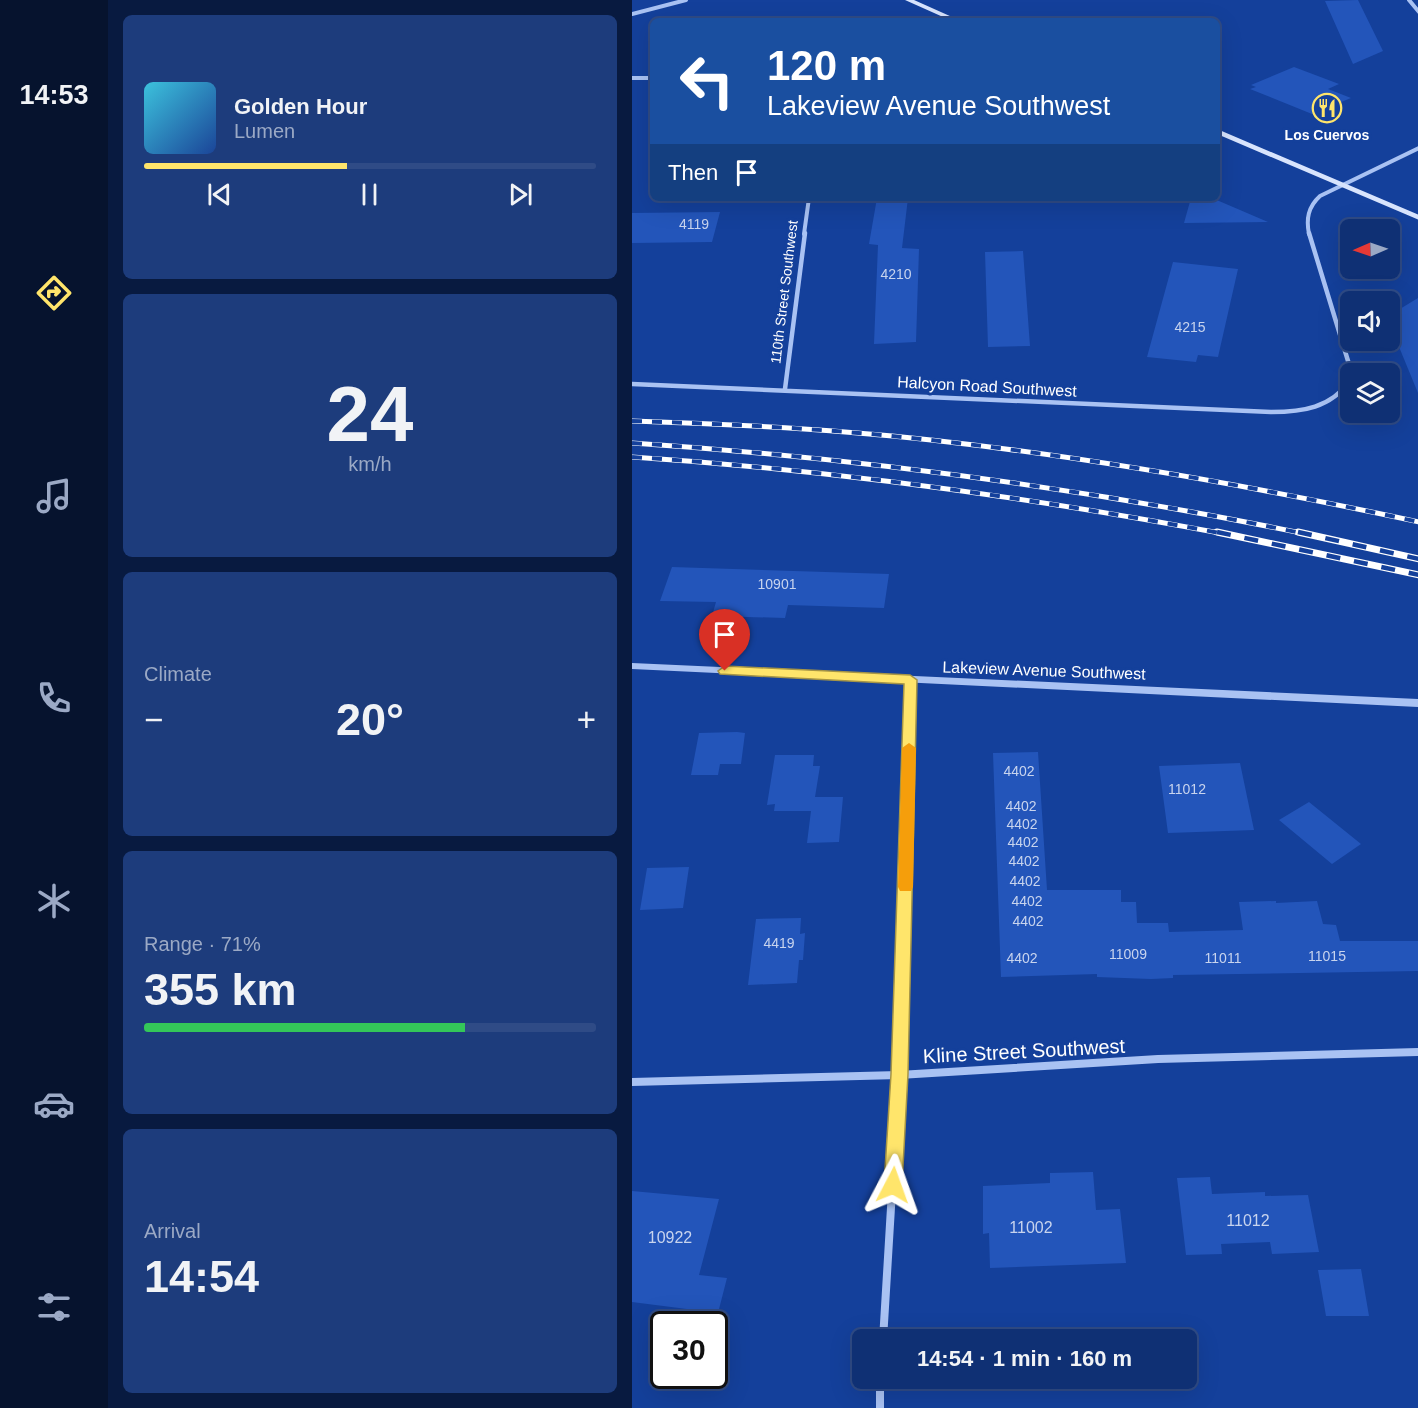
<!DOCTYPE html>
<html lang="en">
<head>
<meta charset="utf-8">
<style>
	body { margin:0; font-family:Helvetica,sans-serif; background:#1d3c7c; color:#f1f3f6; height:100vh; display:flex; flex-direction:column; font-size:22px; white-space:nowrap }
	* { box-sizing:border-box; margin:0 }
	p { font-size:20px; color:#9ba9c5 }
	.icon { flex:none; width:33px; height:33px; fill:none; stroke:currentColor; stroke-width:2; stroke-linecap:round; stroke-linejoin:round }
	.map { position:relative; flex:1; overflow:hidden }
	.side { display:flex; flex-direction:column; gap:15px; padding:15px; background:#081a40; width:524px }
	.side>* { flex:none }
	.banner { position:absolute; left:18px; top:18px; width:570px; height:183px; border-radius:9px; box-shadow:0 6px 24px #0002,0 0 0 2px #2f4b86; background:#1a4fa0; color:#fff; overflow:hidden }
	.needle { width:39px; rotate:268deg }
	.buttons { position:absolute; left:708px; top:219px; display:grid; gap:12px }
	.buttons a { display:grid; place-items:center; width:60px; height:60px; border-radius:9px; background:#0f3074; box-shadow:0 6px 24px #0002,0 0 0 2px #2f4b86; font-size:30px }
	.speed { position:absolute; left:18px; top:1311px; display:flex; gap:12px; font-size:30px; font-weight:700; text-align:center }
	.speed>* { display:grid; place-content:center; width:78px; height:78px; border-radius:50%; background:#0f3074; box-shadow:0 6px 24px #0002,0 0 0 2px #2f4b86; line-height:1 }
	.speed .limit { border:3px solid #111; border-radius:9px; background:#fff; color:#111 }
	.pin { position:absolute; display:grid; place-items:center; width:51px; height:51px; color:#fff; margin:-62px -26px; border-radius:50% 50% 50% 0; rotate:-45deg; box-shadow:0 0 6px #0007 }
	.pin .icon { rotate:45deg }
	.me { position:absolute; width:66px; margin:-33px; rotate:4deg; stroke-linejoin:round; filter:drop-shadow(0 0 4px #0008) }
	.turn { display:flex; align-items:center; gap:21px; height:126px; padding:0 18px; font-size:27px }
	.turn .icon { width:78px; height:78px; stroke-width:2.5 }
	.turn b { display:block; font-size:42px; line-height:51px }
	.then { display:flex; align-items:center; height:57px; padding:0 18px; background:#0003; gap:12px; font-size:22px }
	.big { font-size:45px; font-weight:700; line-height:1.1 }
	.side .widget { flex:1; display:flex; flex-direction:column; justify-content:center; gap:9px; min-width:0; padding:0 21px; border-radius:9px; background:#1d3c7c }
	.side .dial { align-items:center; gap:0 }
	.dial b { font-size:78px; line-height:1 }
	.song { display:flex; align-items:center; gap:18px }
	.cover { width:72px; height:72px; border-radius:9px; background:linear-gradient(135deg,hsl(190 70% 55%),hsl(220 70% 35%)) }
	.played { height:6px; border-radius:3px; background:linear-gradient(90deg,#ffe56b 45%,#2f4b86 45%) }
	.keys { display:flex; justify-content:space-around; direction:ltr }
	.heat { display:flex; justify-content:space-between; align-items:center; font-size:33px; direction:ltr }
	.charge { height:9px; border-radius:4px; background:linear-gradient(90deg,#34c759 71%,#2f4b86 0) }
	.trip { position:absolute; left:220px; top:1329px; width:345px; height:60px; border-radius:9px; background:#0f3074; box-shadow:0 6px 24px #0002,0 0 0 2px #2f4b86; font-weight:700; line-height:60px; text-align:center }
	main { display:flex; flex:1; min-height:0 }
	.dock { display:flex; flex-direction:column; width:108px; justify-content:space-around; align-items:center; background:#06132e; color:#9ba9c5 }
	.dock .icon { width:42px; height:42px }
	.dock .on { color:#ffe56b }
	.dock b { font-size:27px; color:#f1f3f6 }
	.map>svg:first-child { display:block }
</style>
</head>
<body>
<main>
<nav class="dock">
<b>14:53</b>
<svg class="icon on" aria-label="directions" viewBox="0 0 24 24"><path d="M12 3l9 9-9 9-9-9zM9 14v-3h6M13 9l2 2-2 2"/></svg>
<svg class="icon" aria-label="music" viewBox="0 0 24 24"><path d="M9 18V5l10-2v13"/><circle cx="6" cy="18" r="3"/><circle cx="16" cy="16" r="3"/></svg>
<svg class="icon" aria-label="phone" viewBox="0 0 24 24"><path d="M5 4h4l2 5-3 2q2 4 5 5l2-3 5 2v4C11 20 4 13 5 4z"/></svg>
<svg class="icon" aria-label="climate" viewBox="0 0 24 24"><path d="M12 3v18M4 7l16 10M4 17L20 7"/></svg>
<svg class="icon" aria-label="car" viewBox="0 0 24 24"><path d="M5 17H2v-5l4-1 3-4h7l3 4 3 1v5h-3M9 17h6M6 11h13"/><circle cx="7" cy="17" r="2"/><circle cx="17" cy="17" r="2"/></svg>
<svg class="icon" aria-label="filters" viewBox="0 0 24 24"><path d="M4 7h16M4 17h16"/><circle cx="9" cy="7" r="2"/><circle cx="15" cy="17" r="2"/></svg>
</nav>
<section class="side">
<div class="widget">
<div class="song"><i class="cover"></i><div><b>Golden Hour</b><p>Lumen</p></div></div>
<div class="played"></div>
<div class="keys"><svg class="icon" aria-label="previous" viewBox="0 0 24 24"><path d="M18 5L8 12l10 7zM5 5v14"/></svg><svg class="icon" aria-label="pause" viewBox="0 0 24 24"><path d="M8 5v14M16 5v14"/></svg><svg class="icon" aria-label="next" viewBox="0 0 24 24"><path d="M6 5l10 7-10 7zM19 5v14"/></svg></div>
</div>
<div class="widget dial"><b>24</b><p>km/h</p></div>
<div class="widget"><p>Climate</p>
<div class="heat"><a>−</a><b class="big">20°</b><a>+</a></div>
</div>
<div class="widget"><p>Range · 71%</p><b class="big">355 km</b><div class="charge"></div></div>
<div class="widget"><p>Arrival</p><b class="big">14:54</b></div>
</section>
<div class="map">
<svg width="787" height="1408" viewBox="0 0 787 1408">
	<rect width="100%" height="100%" fill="#14409b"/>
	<path fill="#2355ba" d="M 726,0 L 751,51 L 721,64 L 693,1 Z
		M 662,67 L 707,84 L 696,89 L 719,98 L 680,114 L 618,89 L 624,87 L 619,85 Z
		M 245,198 L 276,198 L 270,248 L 287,249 L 284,342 L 242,344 L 246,245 L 237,244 Z
		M 559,198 L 580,198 L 636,222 L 552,223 Z
		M 88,212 L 80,242 L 0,243 L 0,213 Z
		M 391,251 L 398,346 L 356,347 L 353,252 Z
		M 541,262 L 606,269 L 586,357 L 566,355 L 564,362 L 515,357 Z
		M 786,298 L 786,393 L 758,325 L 758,315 Z
		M 40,567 L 257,574 L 252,608 L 156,605 L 153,618 L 80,616 L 84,602 L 28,601 Z
		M 105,732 L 113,733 L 109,764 L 88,764 L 86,775 L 59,775 L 67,733 Z
		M 406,752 L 415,890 L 489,890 L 489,902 L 504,902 L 505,923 L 536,923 L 537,932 L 611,930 L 607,902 L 644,901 L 644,903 L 685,901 L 691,924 L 704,925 L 708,941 L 786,941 L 786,971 L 541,975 L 541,978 L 519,979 L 465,977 L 465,974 L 369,977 L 361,753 Z
		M 143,755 L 182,755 L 181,766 L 188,766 L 183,797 L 211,797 L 207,842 L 175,843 L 179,811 L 142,811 L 143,804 L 135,805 Z
		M 608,763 L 622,830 L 536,833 L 527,766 Z
		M 677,802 L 729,844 L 700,864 L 647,820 Z
		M 57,867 L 51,908 L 8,910 L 15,868 Z
		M 169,918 L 168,934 L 173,933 L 171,960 L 167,960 L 165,983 L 116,985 L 124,919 Z
		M 461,1172 L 464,1210 L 488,1209 L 494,1263 L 358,1268 L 357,1233 L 351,1234 L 351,1186 L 418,1183 L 418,1173 Z
		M 578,1177 L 580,1194 L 633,1192 L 633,1196 L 676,1195 L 687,1252 L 640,1254 L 638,1242 L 589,1244 L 590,1254 L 554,1255 L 545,1178 Z
		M 0,1191 L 87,1199 L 67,1275 L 95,1278 L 86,1313 L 0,1302 Z
		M 729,1269 L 737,1316 L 694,1316 L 686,1270 Z"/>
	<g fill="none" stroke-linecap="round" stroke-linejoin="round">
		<path stroke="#a9c2f3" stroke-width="4" d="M 777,0 L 787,12
			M 0,14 L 54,0
			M 0,78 L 21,78
			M 172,234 L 177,198
			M 677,234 C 674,219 676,207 688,196 L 787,148"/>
		<path stroke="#a9c2f3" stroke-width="4.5" d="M 677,233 L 720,374
			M 0,384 L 639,412 C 671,412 698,408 718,381
			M 153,389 L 173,233"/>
		<path stroke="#a9c2f3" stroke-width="6" d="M 271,917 L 278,680"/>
		<path stroke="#a9c2f3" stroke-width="8" d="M 0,1082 L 267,1075 L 526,1059 L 787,1052
			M 251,1340 L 267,1075 L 271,916
			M 248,1378 L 248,1408"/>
		<path fill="#a9c2f3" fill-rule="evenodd" d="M 0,663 L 787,699 L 787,707 L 0,669 Z"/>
		<path fill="#d8e4fd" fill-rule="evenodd" d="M 273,0 L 282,0 L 329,21 L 320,21 Z
			M 585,129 L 787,215 L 787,220 L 585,134 Z"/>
		<g stroke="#fff" stroke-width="5">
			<path id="rail-far1" d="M 0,421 C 100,424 200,429 299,440 C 463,458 625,487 787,522
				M 0,443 C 227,458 451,488 674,534
				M 0,457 C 200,470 396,497 593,534"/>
		</g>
		<g stroke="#fff" stroke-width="7">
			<path id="rail" d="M 585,532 L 787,575
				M 666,532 L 787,559"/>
		</g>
		<use href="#rail-far1" stroke="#14409b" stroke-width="4" stroke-dasharray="10" stroke-linecap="butt"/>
		<use href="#rail" stroke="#14409b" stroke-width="4.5" stroke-dasharray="14" stroke-linecap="butt"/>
	</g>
	<path fill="#ffe56b" stroke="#a69546" stroke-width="1.5" d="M 93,666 L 278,675 L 285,680 L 276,1074 L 270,1185 L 267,1191 L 261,1193 L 254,1191 L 252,1185 L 259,1074 L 272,684 L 88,674 L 86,671 Z"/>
	<path fill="#f59e0b" d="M 277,743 L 284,748 L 281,887 L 279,891 L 268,891 L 266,887 L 270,748 Z"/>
	<defs>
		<g id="restaurant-ring" transform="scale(1.5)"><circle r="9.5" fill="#14409b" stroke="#ffe56b" stroke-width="1.5"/><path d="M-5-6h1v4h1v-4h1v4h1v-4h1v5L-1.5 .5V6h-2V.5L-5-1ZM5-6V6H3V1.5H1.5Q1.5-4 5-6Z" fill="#ffe56b"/></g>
	</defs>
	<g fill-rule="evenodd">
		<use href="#restaurant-ring" x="695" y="108"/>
	</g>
	<g text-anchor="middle" stroke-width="6" stroke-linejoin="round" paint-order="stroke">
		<g font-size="14" font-weight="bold" fill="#fff" stroke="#14409b">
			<text x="695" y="140">Los Cuervos</text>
		</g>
		<g font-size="14" fill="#c8d4ee">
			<text x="62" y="229">4119</text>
			<text x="264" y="279">4210</text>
			<text x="558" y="332">4215</text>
			<text x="145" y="589">10901</text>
			<text x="387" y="776">4402</text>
			<text x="555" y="794">11012</text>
			<text x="389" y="811">4402</text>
			<text x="390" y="829">4402</text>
			<text x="391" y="847">4402</text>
			<text x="392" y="866">4402</text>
			<text x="393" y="886">4402</text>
			<text x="395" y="906">4402</text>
			<text x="396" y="926">4402</text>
			<text x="147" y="948">4419</text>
			<text x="496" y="959">11009</text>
			<text x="695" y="961">11015</text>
			<text x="390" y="963">4402</text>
			<text x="591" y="963">11011</text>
		</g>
		<g font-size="14" fill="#fff" stroke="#14409b">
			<text transform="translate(152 292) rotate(-83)" y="5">110th Street Southwest</text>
		</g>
		<g font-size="16" fill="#fff" stroke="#14409b">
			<text transform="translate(355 386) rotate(3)" y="6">Halcyon Road Southwest</text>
			<text transform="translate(412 670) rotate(2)" y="6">Lakeview Avenue Southwest</text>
		</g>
		<g font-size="16" fill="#c8d4ee">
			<text x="616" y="1226">11012</text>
			<text x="399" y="1233">11002</text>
			<text x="38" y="1243">10922</text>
		</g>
		<g font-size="20" fill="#fff" stroke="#14409b">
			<text transform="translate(392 1051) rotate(-3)" y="7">Kline Street Southwest</text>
		</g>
	</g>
</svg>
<div class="buttons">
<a><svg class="needle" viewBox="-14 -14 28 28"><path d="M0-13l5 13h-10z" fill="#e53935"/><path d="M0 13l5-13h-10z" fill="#9ba9c5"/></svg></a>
<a><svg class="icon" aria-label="sound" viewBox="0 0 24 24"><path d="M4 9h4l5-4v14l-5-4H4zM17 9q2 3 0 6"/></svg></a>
<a><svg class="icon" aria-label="layers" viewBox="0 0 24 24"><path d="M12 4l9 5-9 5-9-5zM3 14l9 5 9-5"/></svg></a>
</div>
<div class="speed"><div class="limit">30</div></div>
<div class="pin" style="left:93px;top:671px;background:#d93025"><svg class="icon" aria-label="arrive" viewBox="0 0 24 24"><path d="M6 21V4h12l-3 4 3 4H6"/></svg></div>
<svg class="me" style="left:261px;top:1185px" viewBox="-20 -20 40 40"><path d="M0-17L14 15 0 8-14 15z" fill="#ffe56b" stroke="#fff" stroke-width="4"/></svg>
<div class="trip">14:54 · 1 min · 160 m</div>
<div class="banner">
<div class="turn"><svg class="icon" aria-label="left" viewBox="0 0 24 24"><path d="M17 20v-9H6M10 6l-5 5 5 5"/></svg><div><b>120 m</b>Lakeview Avenue Southwest</div></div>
<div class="then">Then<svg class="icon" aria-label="arrive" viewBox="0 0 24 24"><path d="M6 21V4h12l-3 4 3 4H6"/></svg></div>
</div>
</div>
</main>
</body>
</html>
